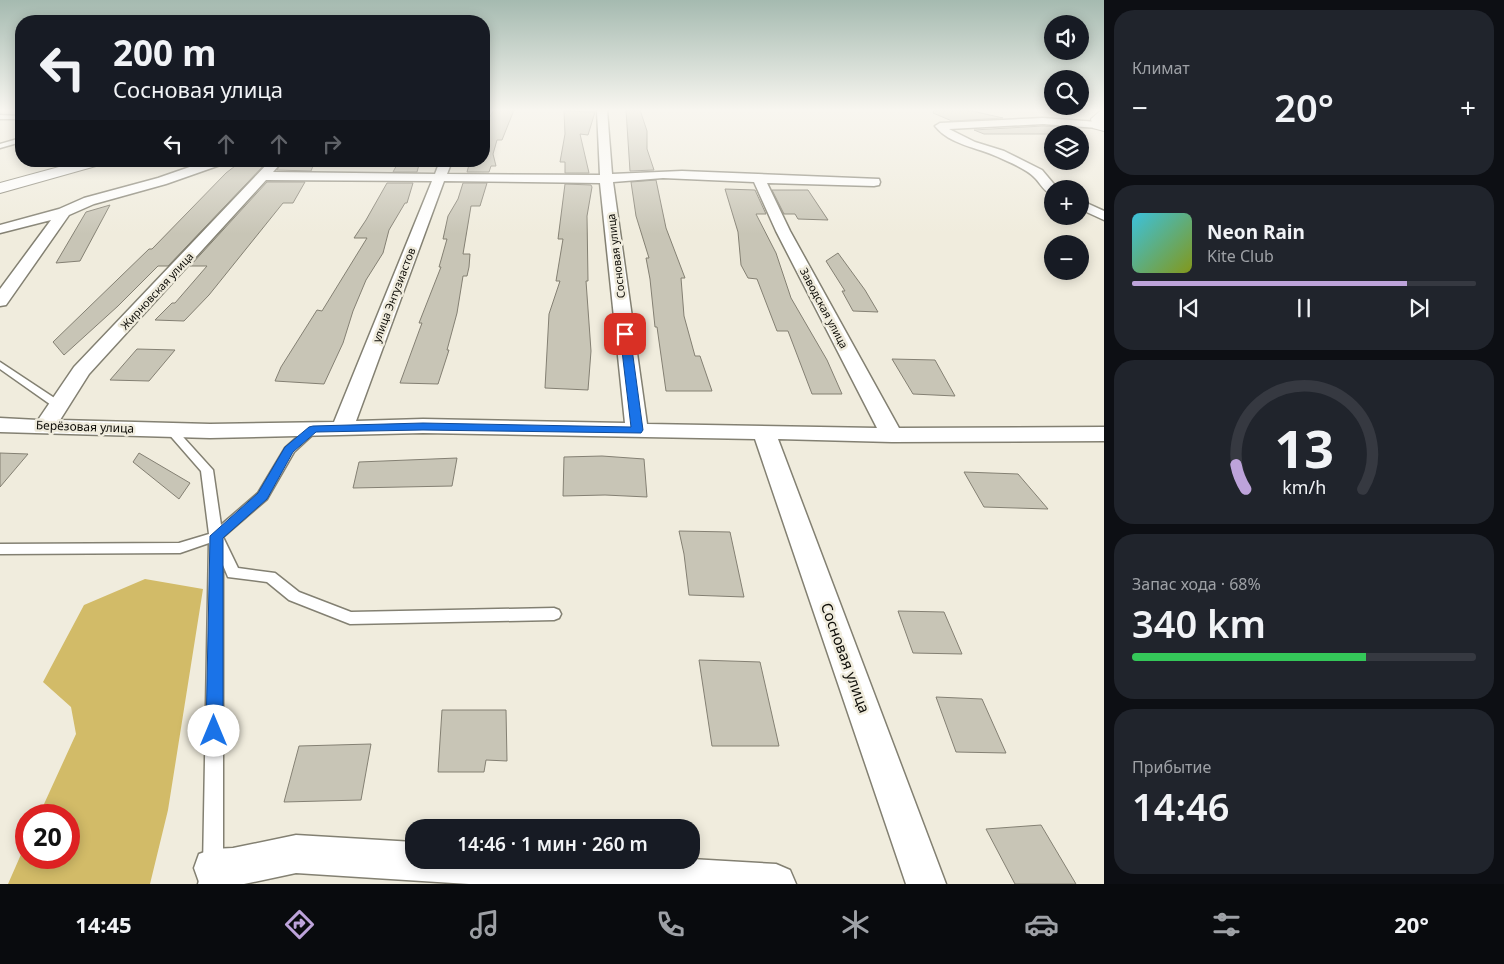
<!DOCTYPE html>
<html lang="ru">
<head>
<meta charset="utf-8">
<style>
	body { margin:0; font-family:"Noto Sans",sans-serif; background:#20242c; color:#f1f3f6; height:100vh; display:flex; flex-direction:column; font-size:19px; white-space:nowrap }
	* { box-sizing:border-box; margin:0 }
	p { font-size:16px; color:#9ea1a6 }
	.icon { flex:none; width:28px; height:28px; fill:none; stroke:currentColor; stroke-width:2; stroke-linecap:round; stroke-linejoin:round }
	.map { position:relative; flex:1; overflow:hidden }
	.side { display:flex; flex-direction:column; gap:10px; padding:10px; background:#0d0f14; width:400px }
	.side>* { flex:none }
	.guide { position:absolute; left:15px; top:15px; width:475px; height:152px; border-radius:20px; box-shadow:0 2px 12px #0003; background:#171b24; color:#f1f3f6; overflow:hidden }
	.buttons { position:absolute; left:1044px; top:15px; display:grid; gap:10px }
	.buttons a { display:grid; place-items:center; width:45px; height:45px; border-radius:50%; background:#171b24; box-shadow:0 2px 12px #0003; font-size:25px }
	.speed { position:absolute; left:15px; top:804px; display:flex; gap:10px; font-size:25px; font-weight:700; text-align:center }
	.speed>* { display:grid; place-content:center; width:65px; height:65px; border-radius:50%; background:#171b24; box-shadow:0 2px 12px #0003; line-height:1 }
	.speed .limit { border:8px solid #d22; background:#fff; color:#111 }
	.pin { position:absolute; display:grid; place-items:center; width:42px; height:42px; color:#fff; margin:-21px; border-radius:10px; box-shadow:0 2px 8px #0006 }
	.me { position:absolute; width:55px; margin:-28px; rotate:0deg; stroke-linejoin:round; filter:drop-shadow(0 0 4px #0008) }
	.turn { display:flex; align-items:center; gap:18px; height:105px; padding:0 15px; font-size:22px }
	.turn .icon { width:65px; height:65px; stroke-width:2.5 }
	.turn b { display:block; font-size:35px; line-height:42px }
	.lanes { display:flex; align-items:center; height:48px; padding:0 15px; background:#0003; justify-content:center; gap:25px; direction:ltr }
	.lanes .off { opacity:.35 }
	.big { font-size:38px; font-weight:600; line-height:1.1 }
	.side .card { flex:1; display:flex; flex-direction:column; justify-content:center; gap:8px; min-width:0; padding:0 18px; border-radius:20px; background:#20242c }
	.side .dial { align-items:center; gap:0 }
	.dial svg { height:130px; overflow:visible; fill:none; stroke:#363941; stroke-width:7; stroke-linecap:round; text-anchor:middle }
	.dial text { fill:#f1f3f6; stroke:none }
	.song { display:flex; align-items:center; gap:15px }
	.cover { width:60px; height:60px; border-radius:8px; background:linear-gradient(135deg,hsl(190 70% 55%),hsl(70 70% 35%)) }
	.played { height:5px; border-radius:2px; background:linear-gradient(90deg,#bda3da 80%,#363941 80%) }
	.keys { display:flex; justify-content:space-around; direction:ltr }
	.heat { display:flex; justify-content:space-between; align-items:center; font-size:28px; direction:ltr }
	.charge { height:8px; border-radius:4px; background:linear-gradient(90deg,#34c759 68%,#363941 0) }
	.trip { position:absolute; left:405px; top:819px; width:295px; height:50px; border-radius:20px; background:#171b24; box-shadow:0 2px 12px #0003; font-weight:600; line-height:50px; text-align:center }
	.tab-bar { display:flex; height:80px; justify-content:space-around; align-items:center; background:#090b0e; color:#9ea1a6 }
	.tab-bar .icon { width:35px; height:35px }
	.tab-bar .active { color:#bda3da }
	.tab-bar b { font-size:22px; color:#f1f3f6 }
	main { display:flex; flex:1; min-height:0 }
	.map>svg:first-child { display:block }
</style>
</head>
<body>
<main>
<div class="map">
<svg width="1104" height="884" viewBox="0 0 1104 884">
	<rect width="100%" height="100%" fill="#f0ecdd"/>
	<path fill="#d2bb68" d="M 145,579 L 203,589 L 168,810 L 150,884 L 8,884 L 26,843 L 26,858 L 69,858 L 69,815 L 39,815 L 76,734 L 71,707 L 43,682 L 84,605 Z"/>
	<path fill="#c8c5b6" stroke="#848073" d="M 494,110 L 514,110 L 502,140 L 497,140 L 493,154 L 496,166 L 491,166 L 489,172 L 467,172 L 470,161 L 484,161 L 484,126 Z
		M 626,110 L 640,110 L 647,131 L 647,149 L 654,170 L 630,171 Z
		M 934,110 L 968,110 L 1003,118 L 952,121 L 933,113 Z
		M 564,111 L 595,112 L 588,135 L 580,134 L 589,173 L 565,173 L 565,162 L 560,162 L 565,134 Z
		M 1043,126 L 1065,127 L 1078,134 L 984,134 L 974,130 Z
		M 315,161 L 311,171 L 277,170 L 281,163 Z
		M 399,161 L 420,161 L 417,172 L 393,172 Z
		M 239,163 L 266,163 L 168,266 L 158,266 L 118,306 L 64,355 L 53,342 L 149,249 L 152,249 L 226,173 Z
		M 656,180 L 666,228 L 685,278 L 681,278 L 684,316 L 695,356 L 700,356 L 712,391 L 666,391 L 657,327 L 655,327 L 650,279 L 646,258 L 649,258 L 636,216 L 631,182 Z
		M 267,182 L 305,182 L 293,203 L 283,203 L 209,295 L 184,321 L 155,320 L 172,303 L 175,303 L 207,266 L 190,266 Z
		M 387,183 L 413,183 L 407,203 L 405,203 L 389,230 L 383,253 L 366,280 L 353,311 L 343,343 L 324,384 L 275,381 L 281,367 L 317,310 L 322,311 L 367,238 L 354,238 L 366,220 Z
		M 463,183 L 487,183 L 480,206 L 471,206 L 463,254 L 470,254 L 469,267 L 467,276 L 463,276 L 457,313 L 447,350 L 449,350 L 438,384 L 400,383 L 422,323 L 419,323 L 441,267 L 439,267 L 447,239 L 443,239 L 448,216 L 458,199 Z
		M 565,184 L 591,185 L 592,187 L 587,216 L 588,281 L 586,281 L 591,351 L 588,390 L 545,388 L 549,314 L 560,281 L 556,281 L 563,239 L 558,239 Z
		M 725,189 L 755,190 L 766,214 L 756,214 L 776,253 L 791,298 L 827,360 L 842,394 L 812,394 L 788,331 L 777,331 L 757,279 L 748,278 L 741,265 L 738,232 Z
		M 772,190 L 808,190 L 828,220 L 798,219 L 795,214 L 784,214 Z
		M 110,205 L 80,261 L 56,263 L 86,212 Z
		M 838,253 L 865,290 L 878,312 L 853,311 L 842,291 L 845,291 L 826,261 Z
		M 137,349 L 175,350 L 149,381 L 110,380 Z
		M 892,359 L 935,360 L 955,396 L 913,394 Z
		M 0,453 L 28,454 L 0,487 Z
		M 139,453 L 190,483 L 179,499 L 133,462 Z
		M 602,456 L 644,459 L 647,497 L 605,495 L 563,496 L 564,457 Z
		M 457,458 L 452,486 L 353,488 L 359,462 Z
		M 964,472 L 1018,474 L 1048,509 L 984,507 Z
		M 679,531 L 730,532 L 744,597 L 689,595 L 684,554 Z
		M 898,611 L 944,612 L 962,654 L 913,653 Z
		M 699,660 L 760,662 L 779,746 L 712,746 Z
		M 936,697 L 982,699 L 1006,753 L 956,752 Z
		M 442,710 L 506,710 L 507,761 L 486,760 L 484,772 L 438,772 Z
		M 371,744 L 361,800 L 284,802 L 299,746 Z
		M 1041,825 L 1076,884 L 1015,884 L 986,829 Z"/>
	<g fill="none" stroke-linecap="round" stroke-linejoin="round">
		<g stroke="#838072" stroke-width="3">
			<path id="lane" d="M 0,115 L 21,116 L 21,119 L 0,119 Z
				M 21,138 L 21,142 L 0,148 L 0,144 Z
				M 0,362 L 62,403 L 63,405 L 62,407 L 54,407 L 0,369 Z
				M 313,426 L 319,429 L 294,452 L 267,499 L 223,537 L 238,568 L 275,573 L 299,592 L 351,612 L 554,608 L 559,610 L 561,614 L 559,618 L 554,620 L 350,624 L 289,600 L 267,582 L 228,577 L 223,565 L 223,868 L 218,884 L 198,884 L 203,868 L 209,543 L 180,553 L 0,554 L 0,544 L 179,543 L 209,534 L 201,471 L 167,432 L 165,430 L 167,428 L 175,428 L 213,470 L 221,525 L 258,493 L 285,448 L 309,427 Z"/>
		</g>
		<g stroke="#838072" stroke-width="3">
			<path id="street" d="M 597,110 L 607,110 L 612,174 L 682,171 L 879,179 L 880,182 L 879,185 L 874,186 L 767,183 L 790,231 L 899,428 L 1104,427 L 1104,441 L 892,442 L 778,439 L 946,884 L 906,884 L 755,439 L 423,433 L 210,438 L 0,432 L 0,418 L 38,420 L 74,367 L 270,161 L 277,161 L 280,164 L 273,172 L 435,174 L 440,161 L 452,161 L 447,174 L 600,175 ZM 663,178 L 754,182 L 776,231 L 877,428 L 647,424 L 613,182 ZM 266,180 L 432,181 L 334,422 L 210,424 L 60,420 L 89,374 ZM 444,181 L 600,183 L 625,423 L 423,419 L 356,421 Z
				M 1043,118 L 1098,122 L 1103,125 L 1098,128 L 1043,124 L 949,129 L 975,142 L 1004,151 L 1042,170 L 1058,189 L 1052,189 L 1052,194 C 1044,192 1041,184 1035,178 C 1027,169 1009,162 998,157 C 977,147 950,145 935,126 L 940,123 Z
				M 207,161 L 225,161 L 223,164 L 166,184 L 94,204 L 69,215 L 6,305 L 0,306 L 0,289 L 51,220 L 0,233 L 0,225 L 59,209 L 84,198 L 158,178 Z
				M 1080,200 L 1104,211 L 1104,220 L 1080,209 Z
				M 296,835 L 414,842 L 414,860 L 691,859 L 776,864 L 790,870 L 796,884 L 469,884 L 296,873 L 244,884 L 205,884 L 199,882 L 194,868 L 199,854 L 213,849 L 233,848 Z"/>
		</g>
		<g stroke="#838072" stroke-width="2">
			<path id="secondary" d="M 1104,110 L 1104,131 L 1093,128 L 1091,119 L 1100,111 Z"/>
		</g>
		<g stroke="#838072" stroke-width="2">
			<path id="primary" d="M 81,161 L 105,161 L 103,164 L 0,193 L 0,183 Z"/>
		</g>
		<use href="#lane" fill="#fff" fill-rule="evenodd"/>
		<use href="#street" fill="#fff" fill-rule="evenodd"/>
		<use href="#secondary" fill="#fff" fill-rule="evenodd"/>
		<use href="#primary" fill="#fff" fill-rule="evenodd"/>
	</g>
	<linearGradient id="sky" x2="0" y2="1"><stop stop-color="#a5bab0"/><stop offset="0.47" stop-color="#f8f6f0"/><stop offset="1" stop-color="#f8f6f0" stop-opacity="0"/></linearGradient>
	<rect width="1104" height="234" fill="url(#sky)"/>
	<path fill="#1a73e8" stroke="#114b97" d="M 625,331 L 630,334 L 643,430 L 641,433 L 423,430 L 316,432 L 293,452 L 267,499 L 223,538 L 223,731 L 220,737 L 214,739 L 208,737 L 206,731 L 210,536 L 258,493 L 285,447 L 309,427 L 313,426 L 423,423 L 631,427 L 620,334 Z"/>
	<g text-anchor="middle" stroke-width="5" stroke-linejoin="round" paint-order="stroke">
		<g font-size="11" fill="#0d0c07" stroke="#f0ecdd">
			<text transform="translate(616 256) rotate(-97)" y="4">Сосновая улица</text>
			<text transform="translate(157 291) rotate(-47)" y="4">Жирновская улица</text>
			<text transform="translate(394 295) rotate(-69)" y="4">улица Энтузиастов</text>
			<text transform="translate(824 308) rotate(62)" y="4">Заводская улица</text>
		</g>
		<g font-size="12" fill="#0d0c07" stroke="#f0ecdd">
			<text transform="translate(85 427) rotate(2)" y="4">Берёзовая улица</text>
		</g>
		<g font-size="15" fill="#0d0c07" stroke="#f0ecdd">
			<text transform="translate(845 658) rotate(70)" y="5">Сосновая улица</text>
		</g>
	</g>
</svg>
<div class="buttons">
<a><svg class="icon" aria-label="sound" viewBox="0 0 24 24"><path d="M4 9h4l5-4v14l-5-4H4zM17 9q2 3 0 6"/></svg></a>
<a><svg class="icon" aria-label="search" viewBox="0 0 24 24"><circle cx="10" cy="10" r="6"/><path d="M15 15l6 6"/></svg></a>
<a><svg class="icon" aria-label="layers" viewBox="0 0 24 24"><path d="M12 4l9 5-9 5-9-5zM3 14l9 5 9-5"/></svg></a>
<a>+</a>
<a>−</a>
</div>
<div class="speed"><div class="limit">20</div></div>
<div class="pin" style="left:625px;top:334px;background:#d93025"><svg class="icon" aria-label="arrive" viewBox="0 0 24 24"><path d="M6 21V4h12l-3 4 3 4H6"/></svg></div>
<svg class="me" style="left:214px;top:731px" viewBox="-20 -20 40 40"><circle r="19" fill="#fff"/><path d="M0-13L10 11 0 6-10 11z" fill="#1a73e8"/></svg>
<div class="trip">14:46 · 1 мин · 260 m</div>
<div class="guide">
<div class="turn"><svg class="icon" aria-label="left" viewBox="0 0 24 24"><path d="M17 20v-9H6M10 6l-5 5 5 5"/></svg><div><b>200 m</b>Сосновая улица</div></div>
<div class="lanes"><svg class="icon" aria-label="left" viewBox="0 0 24 24"><path d="M17 20v-9H6M10 6l-5 5 5 5"/></svg><svg class="icon off" aria-label="ahead" viewBox="0 0 24 24"><path d="M12 20V5M6 11l6-6 6 6"/></svg><svg class="icon off" aria-label="ahead" viewBox="0 0 24 24"><path d="M12 20V5M6 11l6-6 6 6"/></svg><svg class="icon off" aria-label="right" viewBox="0 0 24 24"><path d="M7 20v-9h11M14 6l5 5-5 5"/></svg></div>
</div>
</div>
<section class="side">
<div class="card"><p>Климат</p>
<div class="heat"><a>−</a><b class="big">20°</b><a>+</a></div>
</div>
<div class="card">
<div class="song"><i class="cover"></i><div><b>Neon Rain</b><p>Kite Club</p></div></div>
<div class="played"></div>
<div class="keys"><svg class="icon" aria-label="previous" viewBox="0 0 24 24"><path d="M18 5L8 12l10 7zM5 5v14"/></svg><svg class="icon" aria-label="pause" viewBox="0 0 24 24"><path d="M8 5v14M16 5v14"/></svg><svg class="icon" aria-label="next" viewBox="0 0 24 24"><path d="M6 5l10 7-10 7zM19 5v14"/></svg></div>
</div>
<div class="card dial"><svg viewBox="0 0 100 80">
<path d="M14 69A42 42 0 1 1 86 69"/>
<path d="M14 69A42 42 0 0 1 8 54" stroke="#bda3da"/>
<text x="50" y="56" font-size="32" font-weight="700">13</text>
<text x="50" y="72" font-size="11">km/h</text>
</svg></div>
<div class="card"><p>Запас хода · 68%</p><b class="big">340 km</b><div class="charge"></div></div>
<div class="card"><p>Прибытие</p><b class="big">14:46</b></div>
</section>
</main>
<nav class="tab-bar">
<b>14:45</b>
<svg class="icon active" aria-label="directions" viewBox="0 0 24 24"><path d="M12 3l9 9-9 9-9-9zM9 14v-3h6M13 9l2 2-2 2"/></svg>
<svg class="icon" aria-label="music" viewBox="0 0 24 24"><path d="M9 18V5l10-2v13"/><circle cx="6" cy="18" r="3"/><circle cx="16" cy="16" r="3"/></svg>
<svg class="icon" aria-label="phone" viewBox="0 0 24 24"><path d="M5 4h4l2 5-3 2q2 4 5 5l2-3 5 2v4C11 20 4 13 5 4z"/></svg>
<svg class="icon" aria-label="climate" viewBox="0 0 24 24"><path d="M12 3v18M4 7l16 10M4 17L20 7"/></svg>
<svg class="icon" aria-label="car" viewBox="0 0 24 24"><path d="M5 17H2v-5l4-1 3-4h7l3 4 3 1v5h-3M9 17h6M6 11h13"/><circle cx="7" cy="17" r="2"/><circle cx="17" cy="17" r="2"/></svg>
<svg class="icon" aria-label="filters" viewBox="0 0 24 24"><path d="M4 7h16M4 17h16"/><circle cx="9" cy="7" r="2"/><circle cx="15" cy="17" r="2"/></svg>
<b>20°</b>
</nav>
</body>
</html>
